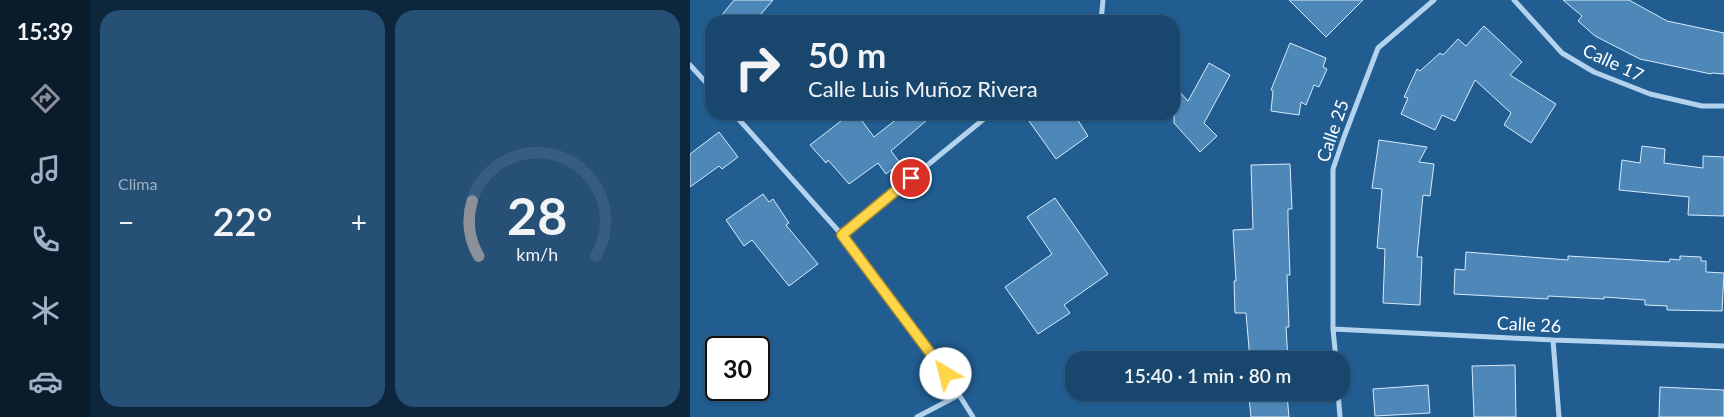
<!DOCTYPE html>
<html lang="es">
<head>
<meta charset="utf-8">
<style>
	body { margin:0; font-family:Lato,sans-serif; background:#265075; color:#f1f3f6; height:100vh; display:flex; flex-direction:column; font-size:19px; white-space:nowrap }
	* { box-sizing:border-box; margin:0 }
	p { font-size:16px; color:#9fb1c2 }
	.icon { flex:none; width:28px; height:28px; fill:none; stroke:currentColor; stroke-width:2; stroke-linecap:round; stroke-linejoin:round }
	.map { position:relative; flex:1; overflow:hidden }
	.drawer { display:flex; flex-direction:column; gap:10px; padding:10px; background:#0e263c; width:600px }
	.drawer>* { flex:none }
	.hud { position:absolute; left:15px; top:15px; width:475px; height:105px; border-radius:20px; box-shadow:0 1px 4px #0004,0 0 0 1px #375e80; background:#19466d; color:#f1f3f6; overflow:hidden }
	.speed { position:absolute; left:15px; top:336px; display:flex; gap:10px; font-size:25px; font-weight:700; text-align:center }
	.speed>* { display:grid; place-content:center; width:65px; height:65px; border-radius:50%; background:#19466d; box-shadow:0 1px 4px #0004,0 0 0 1px #375e80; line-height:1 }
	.speed .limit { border:2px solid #111; border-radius:8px; background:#fff; color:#111 }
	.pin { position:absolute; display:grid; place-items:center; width:42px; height:42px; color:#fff; margin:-21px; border:2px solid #fff; border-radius:50%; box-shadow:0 1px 5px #0007 }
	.me { position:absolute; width:55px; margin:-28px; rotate:323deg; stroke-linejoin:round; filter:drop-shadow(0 0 4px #0008) }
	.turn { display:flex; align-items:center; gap:18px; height:105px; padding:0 20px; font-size:22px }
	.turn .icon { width:65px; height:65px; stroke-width:2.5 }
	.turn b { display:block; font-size:35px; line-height:42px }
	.big { font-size:38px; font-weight:600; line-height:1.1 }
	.drawer .widget { flex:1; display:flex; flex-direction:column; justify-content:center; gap:8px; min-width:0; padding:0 18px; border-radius:20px; background:#265075 }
	.drawer .dial { align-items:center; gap:0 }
	.dial svg { height:130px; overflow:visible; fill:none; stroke:#375e80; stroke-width:7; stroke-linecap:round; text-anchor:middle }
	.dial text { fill:#f1f3f6; stroke:none }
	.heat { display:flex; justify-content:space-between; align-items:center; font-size:28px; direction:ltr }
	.drawer .tiles { flex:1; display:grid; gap:10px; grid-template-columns:repeat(2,1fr) }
	.trip { position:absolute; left:375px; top:351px; width:285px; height:50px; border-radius:20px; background:#19466d; box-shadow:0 1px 4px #0004,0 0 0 1px #375e80; font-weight:600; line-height:50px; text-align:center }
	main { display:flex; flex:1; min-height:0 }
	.tabs { display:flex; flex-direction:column; width:90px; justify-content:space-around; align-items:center; background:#0a1c2c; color:#9fb1c2 }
	.tabs .icon { width:35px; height:35px }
	.tabs .current { color:#8c9099 }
	.tabs b { font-size:22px; color:#f1f3f6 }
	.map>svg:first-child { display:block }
</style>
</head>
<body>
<main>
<nav class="tabs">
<b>15:39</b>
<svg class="icon current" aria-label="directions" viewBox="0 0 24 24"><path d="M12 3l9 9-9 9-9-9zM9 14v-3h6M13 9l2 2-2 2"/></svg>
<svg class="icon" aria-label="music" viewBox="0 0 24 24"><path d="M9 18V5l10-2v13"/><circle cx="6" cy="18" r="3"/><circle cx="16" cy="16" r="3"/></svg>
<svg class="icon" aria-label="phone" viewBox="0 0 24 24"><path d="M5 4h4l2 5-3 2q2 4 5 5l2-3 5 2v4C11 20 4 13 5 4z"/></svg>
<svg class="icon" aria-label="climate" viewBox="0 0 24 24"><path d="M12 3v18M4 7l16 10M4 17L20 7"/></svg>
<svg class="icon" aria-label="car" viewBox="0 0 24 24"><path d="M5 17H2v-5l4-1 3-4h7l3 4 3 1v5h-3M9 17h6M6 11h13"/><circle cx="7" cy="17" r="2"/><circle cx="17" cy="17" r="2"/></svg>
</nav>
<section class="drawer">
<div class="tiles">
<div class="widget"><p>Clima</p>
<div class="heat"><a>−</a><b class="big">22°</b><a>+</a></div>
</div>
<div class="widget dial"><svg viewBox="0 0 100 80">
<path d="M14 69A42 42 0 1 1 86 69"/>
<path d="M14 69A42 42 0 0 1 10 35" stroke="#8c9099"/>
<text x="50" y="56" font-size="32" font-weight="700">28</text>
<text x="50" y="72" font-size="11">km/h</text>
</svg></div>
</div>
</section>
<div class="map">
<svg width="1034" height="417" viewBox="0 0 1034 417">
	<rect width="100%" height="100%" fill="#215d91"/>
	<path fill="#4e88b9" stroke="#d8eaf9" d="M 44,0 L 83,0 L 65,21 L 27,21 Z
		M 599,0 L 673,0 L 636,37 Z
		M 873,0 L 939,0 L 977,21 L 1034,33 L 1034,74 L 1022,73 L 1021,74 L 950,59 L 905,36 L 888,21 L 892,16 Z
		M 794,26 L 832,62 L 820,75 L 866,104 L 841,143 L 814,125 L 821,113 L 785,80 L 765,121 L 752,115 L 745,130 L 711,114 L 718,98 L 714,97 L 727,69 L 730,71 L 750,53 L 753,55 L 768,39 L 776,46 Z
		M 600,43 L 636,58 L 633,67 L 637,69 L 629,87 L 624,85 L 616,105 L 611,102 L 609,115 L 581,111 L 583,91 L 581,90 Z
		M 519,63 L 540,75 L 514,123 L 527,136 L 510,152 L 484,123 L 484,86 L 498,101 Z
		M 160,114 L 167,114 L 184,137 L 213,114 L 244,114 L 201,151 L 210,163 L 196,174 L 188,163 L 159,184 L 138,160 L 136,163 L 120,145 Z
		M 334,114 L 384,114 L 398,136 L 366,159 Z
		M 29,132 L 48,157 L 32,169 L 29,166 L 0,187 L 0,154 Z
		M 689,140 L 737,147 L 729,162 L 744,164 L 740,196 L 733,195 L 727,257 L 732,257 L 730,305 L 693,303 L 695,249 L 687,248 L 692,189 L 682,188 Z
		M 952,146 L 975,149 L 974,163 L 1013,168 L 1013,156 L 1034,157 L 1034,216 L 998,215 L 999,197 L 929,190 L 932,160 L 950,163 Z
		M 600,164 L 602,209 L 598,209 L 598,220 L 600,275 L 597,275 L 599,327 L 596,327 L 598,360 L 560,360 L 556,313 L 545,313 L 544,281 L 546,281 L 543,230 L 563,229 L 561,165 Z
		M 73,194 L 79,202 L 83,199 L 99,223 L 96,225 L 128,264 L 99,286 L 62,240 L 54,246 L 36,220 Z
		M 365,198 L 418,274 L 374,305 L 380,313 L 348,334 L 315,287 L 362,254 L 337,217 Z
		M 776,252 L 878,260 L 878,256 L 979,262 L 980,259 L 990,260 L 990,256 L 1011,257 L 1011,261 L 1016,261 L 1016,272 L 1034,273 L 1032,311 L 977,310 L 977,306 L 955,305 L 955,300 L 914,297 L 914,299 L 858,296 L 858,299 L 764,294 L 765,269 L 775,270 Z
		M 825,365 L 826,417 L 784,417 L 782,366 Z
		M 738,385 L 740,413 L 685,416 L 683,389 Z
		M 970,387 L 1034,390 L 1034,417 L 969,417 Z
		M 597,395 L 599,417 L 561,417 L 559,398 Z"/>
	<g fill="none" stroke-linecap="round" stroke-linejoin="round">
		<path stroke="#b2d2ed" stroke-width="5" d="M 824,0 L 872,53 L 904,72 L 960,94 L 1012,106 L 1034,106
			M 411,21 L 413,0
			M 0,65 L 21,88
			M 44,114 L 152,235 L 256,374 L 283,417
			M 152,235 L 300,114
			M 643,329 L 863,340 L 1034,346
			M 863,340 L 869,417
			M 646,360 L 643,329 L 643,169 L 654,137 L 688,48 L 744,0
			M 648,392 L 650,417
			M 227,417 L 269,395"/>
	</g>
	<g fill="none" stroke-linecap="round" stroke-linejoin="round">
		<g stroke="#a68a30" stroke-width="12">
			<path id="route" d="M 221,178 L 152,235 L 256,374"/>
		</g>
		<use href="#route" stroke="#ffd54a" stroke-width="9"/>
	</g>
	<g text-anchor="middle" stroke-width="4.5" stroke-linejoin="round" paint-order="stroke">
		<g font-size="18" fill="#fff" stroke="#215d91">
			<text transform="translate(923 63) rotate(25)" y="6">Calle 17</text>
			<text transform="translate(643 131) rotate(-71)" y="6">Calle 25</text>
			<text transform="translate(839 325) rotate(3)" y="6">Calle 26</text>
		</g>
	</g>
</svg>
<div class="speed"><div class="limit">30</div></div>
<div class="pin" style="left:221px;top:178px;background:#d93025"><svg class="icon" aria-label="arrive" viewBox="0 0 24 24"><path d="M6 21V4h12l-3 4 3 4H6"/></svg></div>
<svg class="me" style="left:256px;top:374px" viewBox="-20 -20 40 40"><circle r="19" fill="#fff"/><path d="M0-13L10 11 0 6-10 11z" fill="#ffd54a"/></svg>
<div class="trip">15:40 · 1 min · 80 m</div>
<div class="hud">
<div class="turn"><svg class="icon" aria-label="right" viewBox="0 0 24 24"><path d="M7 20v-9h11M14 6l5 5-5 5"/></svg><div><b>50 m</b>Calle Luis Muñoz Rivera</div></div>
</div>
</div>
</main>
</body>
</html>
